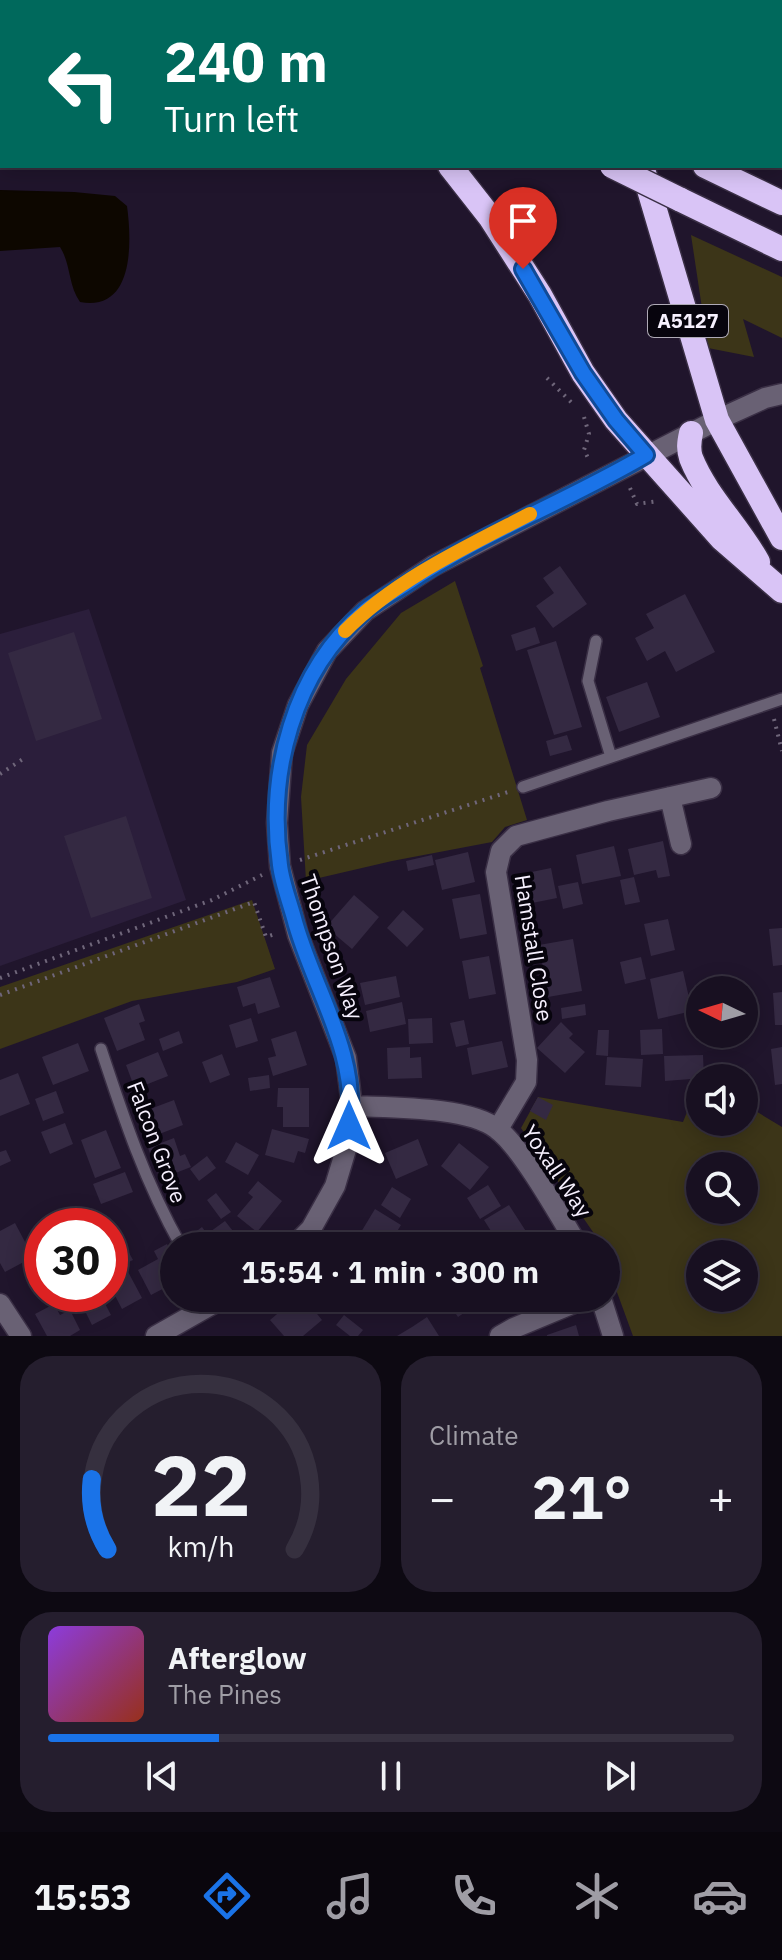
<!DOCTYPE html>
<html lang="en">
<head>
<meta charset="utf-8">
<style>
	body { margin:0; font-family:"IBM Plex Sans",sans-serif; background:#251e2e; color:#f1f3f6; height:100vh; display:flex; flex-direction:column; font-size:30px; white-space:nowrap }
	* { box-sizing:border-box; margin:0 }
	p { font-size:26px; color:#9f9da5 }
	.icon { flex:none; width:44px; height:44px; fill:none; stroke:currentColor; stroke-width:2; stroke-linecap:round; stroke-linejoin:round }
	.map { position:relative; height:1336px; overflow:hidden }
	.panel { display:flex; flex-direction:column; gap:20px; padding:20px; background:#0d0912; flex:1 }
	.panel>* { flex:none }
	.guide { position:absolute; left:0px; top:0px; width:782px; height:168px; box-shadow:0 4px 20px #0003,0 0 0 2px #36303f; background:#00695c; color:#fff; overflow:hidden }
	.needle { width:52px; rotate:275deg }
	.fabs { position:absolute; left:686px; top:976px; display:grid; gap:16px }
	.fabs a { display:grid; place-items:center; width:72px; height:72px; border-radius:50%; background:#181021; box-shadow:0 4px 20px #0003,0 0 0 2px #36303f; font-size:40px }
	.speed { position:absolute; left:24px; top:1208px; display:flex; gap:16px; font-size:40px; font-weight:700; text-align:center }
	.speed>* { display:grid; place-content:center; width:104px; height:104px; border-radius:50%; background:#181021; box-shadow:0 4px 20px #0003,0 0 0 2px #36303f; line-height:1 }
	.speed .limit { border:12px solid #d22; background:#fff; color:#111 }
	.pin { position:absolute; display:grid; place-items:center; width:68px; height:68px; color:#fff; margin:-82px -34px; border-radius:50% 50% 50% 0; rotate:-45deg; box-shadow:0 0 8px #0007 }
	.pin .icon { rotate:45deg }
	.me { position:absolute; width:88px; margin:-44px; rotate:0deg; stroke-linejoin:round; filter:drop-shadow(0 0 6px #0008) }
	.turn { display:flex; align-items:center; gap:28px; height:168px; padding:0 32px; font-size:36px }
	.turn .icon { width:104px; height:104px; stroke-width:2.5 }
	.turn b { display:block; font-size:56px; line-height:68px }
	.big { font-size:60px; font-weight:800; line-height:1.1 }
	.panel .card { flex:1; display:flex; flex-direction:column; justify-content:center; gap:12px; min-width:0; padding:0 28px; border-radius:32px; background:#251e2e }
	.panel .dial { align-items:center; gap:0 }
	.dial svg { height:208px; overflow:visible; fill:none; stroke:#36303f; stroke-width:7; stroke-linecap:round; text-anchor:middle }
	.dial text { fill:#f1f3f6; stroke:none }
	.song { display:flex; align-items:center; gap:24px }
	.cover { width:96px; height:96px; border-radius:12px; background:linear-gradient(135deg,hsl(270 70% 55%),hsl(10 70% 35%)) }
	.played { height:8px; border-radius:4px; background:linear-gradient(90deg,#1a73e8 25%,#36303f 25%) }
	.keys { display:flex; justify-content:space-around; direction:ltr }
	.heat { display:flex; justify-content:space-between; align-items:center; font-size:44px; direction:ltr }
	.panel .tiles { flex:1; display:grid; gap:20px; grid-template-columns:1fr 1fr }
	.card:last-child { grid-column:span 2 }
	.trip { position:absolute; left:160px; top:1232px; width:460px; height:80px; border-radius:40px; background:#181021; box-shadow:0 4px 20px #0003,0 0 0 2px #36303f; font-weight:800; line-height:80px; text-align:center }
	.menu { display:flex; height:128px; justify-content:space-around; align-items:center; background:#0a060d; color:#9f9da5 }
	.menu .icon { width:56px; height:56px }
	.menu .current { color:#1a73e8 }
	.menu b { font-size:36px; color:#f1f3f6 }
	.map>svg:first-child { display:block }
</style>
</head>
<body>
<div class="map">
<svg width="782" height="1336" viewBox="0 0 782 1336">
	<rect width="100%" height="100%" fill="#20152c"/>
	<path fill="#2b1e3b" d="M 89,609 L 186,900 L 0,966 L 0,634 Z"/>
	<path fill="#3c3518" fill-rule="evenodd" d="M 691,235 L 782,277 L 782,338 L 743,319 L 754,357 L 708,348 Z
		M 455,581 L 483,666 L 480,668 L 527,820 L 505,827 L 492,842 L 392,861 L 306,881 L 301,797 L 307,745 L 346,679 L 401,613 Z
		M 252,900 L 275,969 L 237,982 L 132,1001 L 0,1049 L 0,987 Z
		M 538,1097 L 683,1122 L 689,1107 L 700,1106 L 700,1122 L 744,1122 L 744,1104 L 782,1127 L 782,1336 L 633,1336 L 606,1262 L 606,1246 L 599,1246 L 593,1232 L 521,1128 ZM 700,1166 L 744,1166 L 744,1210 L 700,1210 ZM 700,1254 L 744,1254 L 744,1298 L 700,1298 Z"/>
	<path fill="#0d0700" d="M 0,190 L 74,192 L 115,196 L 127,206 C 132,243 134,312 80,302 C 68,285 71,264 60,247 L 0,251 Z"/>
	<path fill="#342942" d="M 560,566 L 587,604 L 553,628 L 536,606 L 554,593 L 543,578 Z
		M 685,594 L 715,652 L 676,672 L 665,651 L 647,661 L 635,638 L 654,628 L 646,614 Z
		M 535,627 L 540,643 L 516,651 L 511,635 Z
		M 74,632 L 102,719 L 36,741 L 8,653 Z
		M 556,641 L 582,727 L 554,735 L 527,650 Z
		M 647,682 L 660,717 L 619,732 L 606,697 Z
		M 567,735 L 572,750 L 550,756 L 546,741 Z
		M 126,816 L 152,898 L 91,918 L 64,836 Z
		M 663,841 L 670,876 L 658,878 L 656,870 L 634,875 L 628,849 Z
		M 614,846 L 621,876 L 582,884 L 576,855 Z
		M 468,852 L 475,882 L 442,890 L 435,860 Z
		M 432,855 L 434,865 L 408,871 L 406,861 Z
		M 551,868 L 557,898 L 517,906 L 512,876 Z
		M 634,877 L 640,902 L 625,905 L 620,880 Z
		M 578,882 L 583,904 L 563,909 L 558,886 Z
		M 480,894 L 487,934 L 460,939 L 452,899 Z
		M 354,895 L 379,917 L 352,949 L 326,927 Z
		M 403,910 L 424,929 L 407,947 L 387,928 Z
		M 668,919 L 675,950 L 651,956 L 644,924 Z
		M 782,928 L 782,965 L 773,966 L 769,929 Z
		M 573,939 L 582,991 L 548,997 L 539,945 Z
		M 489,956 L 496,994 L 469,999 L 462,961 Z
		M 641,957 L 646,979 L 625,984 L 620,962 Z
		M 683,971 L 692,1011 L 658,1019 L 650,979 Z
		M 396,976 L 400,997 L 365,1005 L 360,983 Z
		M 270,977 L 280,1007 L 258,1014 L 255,1003 L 243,1007 L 237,987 Z
		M 782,992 L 782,1025 L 775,1025 L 773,993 Z
		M 402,1002 L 406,1024 L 370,1032 L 366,1011 Z
		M 139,1004 L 145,1021 L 139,1023 L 145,1040 L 117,1051 L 104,1018 Z
		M 585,1004 L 586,1015 L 562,1019 L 561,1008 Z
		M 251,1018 L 258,1041 L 236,1048 L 229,1025 Z
		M 432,1018 L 433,1043 L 409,1044 L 408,1019 Z
		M 464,1020 L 469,1044 L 456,1047 L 450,1023 Z
		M 561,1022 L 573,1034 L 569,1038 L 585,1052 L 565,1073 L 537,1048 Z
		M 662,1029 L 663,1054 L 641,1055 L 640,1030 Z
		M 598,1030 L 609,1030 L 608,1056 L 596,1055 Z
		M 179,1031 L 183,1043 L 163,1051 L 159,1039 Z
		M 296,1031 L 307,1065 L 273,1076 L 268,1058 L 276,1056 L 271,1039 Z
		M 502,1041 L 508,1067 L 472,1075 L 467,1048 Z
		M 78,1043 L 89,1071 L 53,1085 L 42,1057 Z
		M 410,1047 L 410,1058 L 421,1057 L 422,1078 L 388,1079 L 387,1048 Z
		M 782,1047 L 782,1084 L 775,1085 L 771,1049 Z
		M 158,1052 L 168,1076 L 135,1089 L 126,1065 Z
		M 222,1054 L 230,1075 L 210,1083 L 202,1062 Z
		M 703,1055 L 704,1078 L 665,1081 L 664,1056 Z
		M 607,1057 L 643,1059 L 641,1087 L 605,1085 Z
		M 18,1073 L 30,1104 L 0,1116 L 0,1080 Z
		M 269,1075 L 270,1088 L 250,1091 L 248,1078 Z
		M 278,1088 L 309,1088 L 309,1127 L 283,1127 L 283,1107 L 277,1107 Z
		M 56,1091 L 64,1113 L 43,1121 L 35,1099 Z
		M 538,1097 L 553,1105 L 546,1120 L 530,1111 Z
		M 174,1100 L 183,1125 L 146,1139 L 141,1126 L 147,1125 L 142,1112 Z
		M 65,1123 L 73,1144 L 50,1154 L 41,1132 Z
		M 272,1129 L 309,1139 L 305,1153 L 298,1151 L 294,1163 L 265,1155 Z
		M 106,1130 L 121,1168 L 95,1178 L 81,1140 Z
		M 174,1138 L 180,1156 L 185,1154 L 191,1167 L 160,1179 L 148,1148 Z
		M 418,1139 L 428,1165 L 396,1179 L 385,1153 Z
		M 236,1142 L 259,1155 L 248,1175 L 225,1162 Z
		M 459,1143 L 489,1167 L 470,1190 L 441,1166 Z
		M 6,1150 L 11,1161 L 0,1166 L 0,1152 Z
		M 207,1156 L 216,1168 L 199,1181 L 190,1169 Z
		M 125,1172 L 133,1192 L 101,1204 L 93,1184 Z
		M 258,1181 L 282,1201 L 257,1232 L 237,1216 L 253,1197 L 248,1193 Z
		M 488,1185 L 501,1206 L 480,1219 L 467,1198 Z
		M 392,1187 L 411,1199 L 400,1218 L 381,1205 Z
		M 216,1193 L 231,1212 L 221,1219 L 207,1200 Z
		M 509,1205 L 529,1236 L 514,1246 L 492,1246 L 490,1243 L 496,1239 L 484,1220 Z
		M 92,1208 L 98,1226 L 75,1226 L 71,1216 Z
		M 375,1209 L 401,1225 L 388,1246 L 361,1246 L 355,1242 Z
		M 225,1221 L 240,1240 L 232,1246 L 198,1246 L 190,1236 L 202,1227 L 207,1234 Z
		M 15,1223 L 33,1257 L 5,1272 L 0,1263 L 0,1231 Z
		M 122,1240 L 133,1260 L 122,1265 L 111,1245 Z
		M 167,1244 L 174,1258 L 174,1283 L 151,1295 L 138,1270 L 158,1259 L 154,1251 Z
		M 126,1268 L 142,1298 L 122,1309 L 110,1286 L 110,1276 Z
		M 79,1294 L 100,1294 L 111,1315 L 92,1325 L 77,1295 Z
		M 296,1298 L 304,1298 L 322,1320 L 303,1336 L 284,1336 L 270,1320 Z
		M 327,1298 L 352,1298 L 343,1310 Z
		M 445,1298 L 486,1298 L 458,1317 Z
		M 54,1304 L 60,1315 L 70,1310 L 80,1330 L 70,1336 L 47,1336 L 35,1314 Z
		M 344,1315 L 363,1330 L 358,1336 L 350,1336 L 336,1325 Z
		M 427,1317 L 439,1336 L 397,1336 L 412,1327 Z
		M 576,1325 L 579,1336 L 547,1336 L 547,1335 Z"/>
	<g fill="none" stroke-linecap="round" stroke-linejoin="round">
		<g stroke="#3a2f45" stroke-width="14">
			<path id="lane" d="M 596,641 L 588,681 L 611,757
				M 523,787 L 782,699
				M 101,1049 C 124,1119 145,1182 181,1246"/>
		</g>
		<g stroke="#3a2f45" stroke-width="23">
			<path id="street" d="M 670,797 L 681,844
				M 352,1106 C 389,1108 468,1106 497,1129 C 521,1146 561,1218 578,1246
				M 498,1129 L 526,1082 L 527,1060 L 496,872 L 501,851 L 516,836 L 608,811 L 711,788
				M 294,1246 L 311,1229 L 335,1186 L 347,1146 L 352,1106 L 346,1058 L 298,935 L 280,866 L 277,823 L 282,753 L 298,705 L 327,651 L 365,611 L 433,566 L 717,420 L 765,398 L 782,394
				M 601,1298 L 613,1336
				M 0,1304 L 21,1336
				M 156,1336 L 223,1298
				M 500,1336 L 514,1328 L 586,1298"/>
		</g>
		<g stroke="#3a2f45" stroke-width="27">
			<path id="highway" d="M 258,0 L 261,2
				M 313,0 L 316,2
				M 399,0 L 402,2
				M 573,0 L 574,2
				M 450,166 L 490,217 L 540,295 L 583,373 L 616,420 L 722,539 L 782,591
				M 642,166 L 717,420 L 782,538
				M 705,166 L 782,203
				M 679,199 L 782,249
				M 691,433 C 689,442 688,449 691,458 C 706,496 739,527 758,562"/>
		</g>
		<path stroke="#6f667a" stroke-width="4" stroke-dasharray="2 6" stroke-linecap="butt" d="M 0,105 L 2,104
			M 547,378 L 574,405
			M 584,417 L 589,434 L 584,450 L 590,462
			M 630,488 L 637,504 L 659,501
			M 774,719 L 782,751
			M 0,774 L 23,759
			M 300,860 L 508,792
			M 0,978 L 212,900 L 262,875
			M 0,995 L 254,902 L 266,937 L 275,934"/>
		<use href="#lane" stroke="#696174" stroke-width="11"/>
		<use href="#street" stroke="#696174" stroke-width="20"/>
		<use href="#highway" stroke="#d9c4f6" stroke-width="24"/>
		<g stroke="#3a2f45" stroke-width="27" stroke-linecap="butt">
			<path id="highway-bridge" d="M 612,166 L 679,199"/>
		</g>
		<use href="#highway-bridge" stroke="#d9c4f6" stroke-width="24"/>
	</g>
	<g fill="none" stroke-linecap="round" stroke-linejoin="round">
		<g stroke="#114b97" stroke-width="20">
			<path id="route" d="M 349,1126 C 359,1052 312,987 294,918 C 289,900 282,882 280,865 C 267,774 293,671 365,611 C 377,601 392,593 406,584 C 482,533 568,501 646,455 L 616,420 L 583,373 L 523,269"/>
		</g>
		<use href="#route" stroke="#1a73e8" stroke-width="14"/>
		<path stroke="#f59e0b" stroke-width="14" d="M 345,631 C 395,580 466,547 530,514"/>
	</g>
	<g text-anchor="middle" stroke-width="8" stroke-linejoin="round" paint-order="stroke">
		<rect fill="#07040d" stroke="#afaab6" stroke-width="2" x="648" y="305" width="80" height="32" rx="6"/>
		<g font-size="20" font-weight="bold" fill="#f7f1ff">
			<text x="688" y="328">A5127</text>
		</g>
		<g font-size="22" fill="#f7f1ff" stroke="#07040d">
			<text transform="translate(332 947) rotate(71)" y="8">Thompson Way</text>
			<text transform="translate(534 948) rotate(81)" y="8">Hamstall Close</text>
			<text transform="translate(157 1142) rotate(69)" y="8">Falcon Grove</text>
			<text transform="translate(557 1171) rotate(56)" y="8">Yoxall Way</text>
		</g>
	</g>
</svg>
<div class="fabs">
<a><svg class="needle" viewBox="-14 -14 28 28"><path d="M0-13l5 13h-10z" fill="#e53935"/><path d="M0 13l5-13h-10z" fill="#9f9da5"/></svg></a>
<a><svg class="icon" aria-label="sound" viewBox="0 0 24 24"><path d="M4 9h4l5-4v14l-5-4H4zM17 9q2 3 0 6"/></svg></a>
<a><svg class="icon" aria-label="search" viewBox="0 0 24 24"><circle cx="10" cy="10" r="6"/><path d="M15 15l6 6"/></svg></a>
<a><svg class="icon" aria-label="layers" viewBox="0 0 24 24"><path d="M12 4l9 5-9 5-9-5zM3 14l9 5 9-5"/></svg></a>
</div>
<div class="speed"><div class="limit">30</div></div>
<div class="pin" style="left:523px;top:269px;background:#d93025"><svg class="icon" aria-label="arrive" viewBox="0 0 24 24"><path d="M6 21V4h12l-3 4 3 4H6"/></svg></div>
<svg class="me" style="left:349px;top:1126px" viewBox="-20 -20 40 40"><path d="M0-17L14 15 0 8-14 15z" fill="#1a73e8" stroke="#fff" stroke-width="4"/></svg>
<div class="trip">15:54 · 1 min · 300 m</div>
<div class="guide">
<div class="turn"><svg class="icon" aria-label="left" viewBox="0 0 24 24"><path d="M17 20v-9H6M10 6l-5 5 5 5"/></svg><div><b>240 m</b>Turn left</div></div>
</div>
</div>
<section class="panel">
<div class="tiles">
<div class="card dial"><svg viewBox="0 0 100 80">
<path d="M14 69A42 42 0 1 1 86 69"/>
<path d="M14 69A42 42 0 0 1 8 42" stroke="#1a73e8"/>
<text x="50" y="56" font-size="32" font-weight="700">22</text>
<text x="50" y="72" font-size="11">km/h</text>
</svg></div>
<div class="card"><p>Climate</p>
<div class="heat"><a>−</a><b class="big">21°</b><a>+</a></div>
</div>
<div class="card">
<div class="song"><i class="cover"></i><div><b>Afterglow</b><p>The Pines</p></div></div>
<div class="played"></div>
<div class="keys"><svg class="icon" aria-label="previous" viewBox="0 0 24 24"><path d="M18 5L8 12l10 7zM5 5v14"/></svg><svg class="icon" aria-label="pause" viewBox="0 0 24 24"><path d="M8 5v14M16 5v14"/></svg><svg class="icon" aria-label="next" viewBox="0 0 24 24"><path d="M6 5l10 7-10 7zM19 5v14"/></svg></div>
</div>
</div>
</section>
<nav class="menu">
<b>15:53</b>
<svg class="icon current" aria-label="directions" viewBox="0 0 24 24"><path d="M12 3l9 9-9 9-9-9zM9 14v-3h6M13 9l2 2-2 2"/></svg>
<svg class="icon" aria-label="music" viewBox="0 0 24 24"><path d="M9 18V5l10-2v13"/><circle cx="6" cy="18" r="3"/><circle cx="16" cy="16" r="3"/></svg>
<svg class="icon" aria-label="phone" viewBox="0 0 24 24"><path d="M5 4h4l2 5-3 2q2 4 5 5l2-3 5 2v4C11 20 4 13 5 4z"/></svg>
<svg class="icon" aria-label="climate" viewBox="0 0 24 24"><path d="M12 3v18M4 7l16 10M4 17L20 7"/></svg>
<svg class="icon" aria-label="car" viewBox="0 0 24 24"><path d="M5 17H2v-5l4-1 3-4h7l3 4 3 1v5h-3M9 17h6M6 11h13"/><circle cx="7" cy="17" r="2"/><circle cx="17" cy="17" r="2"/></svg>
</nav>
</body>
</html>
